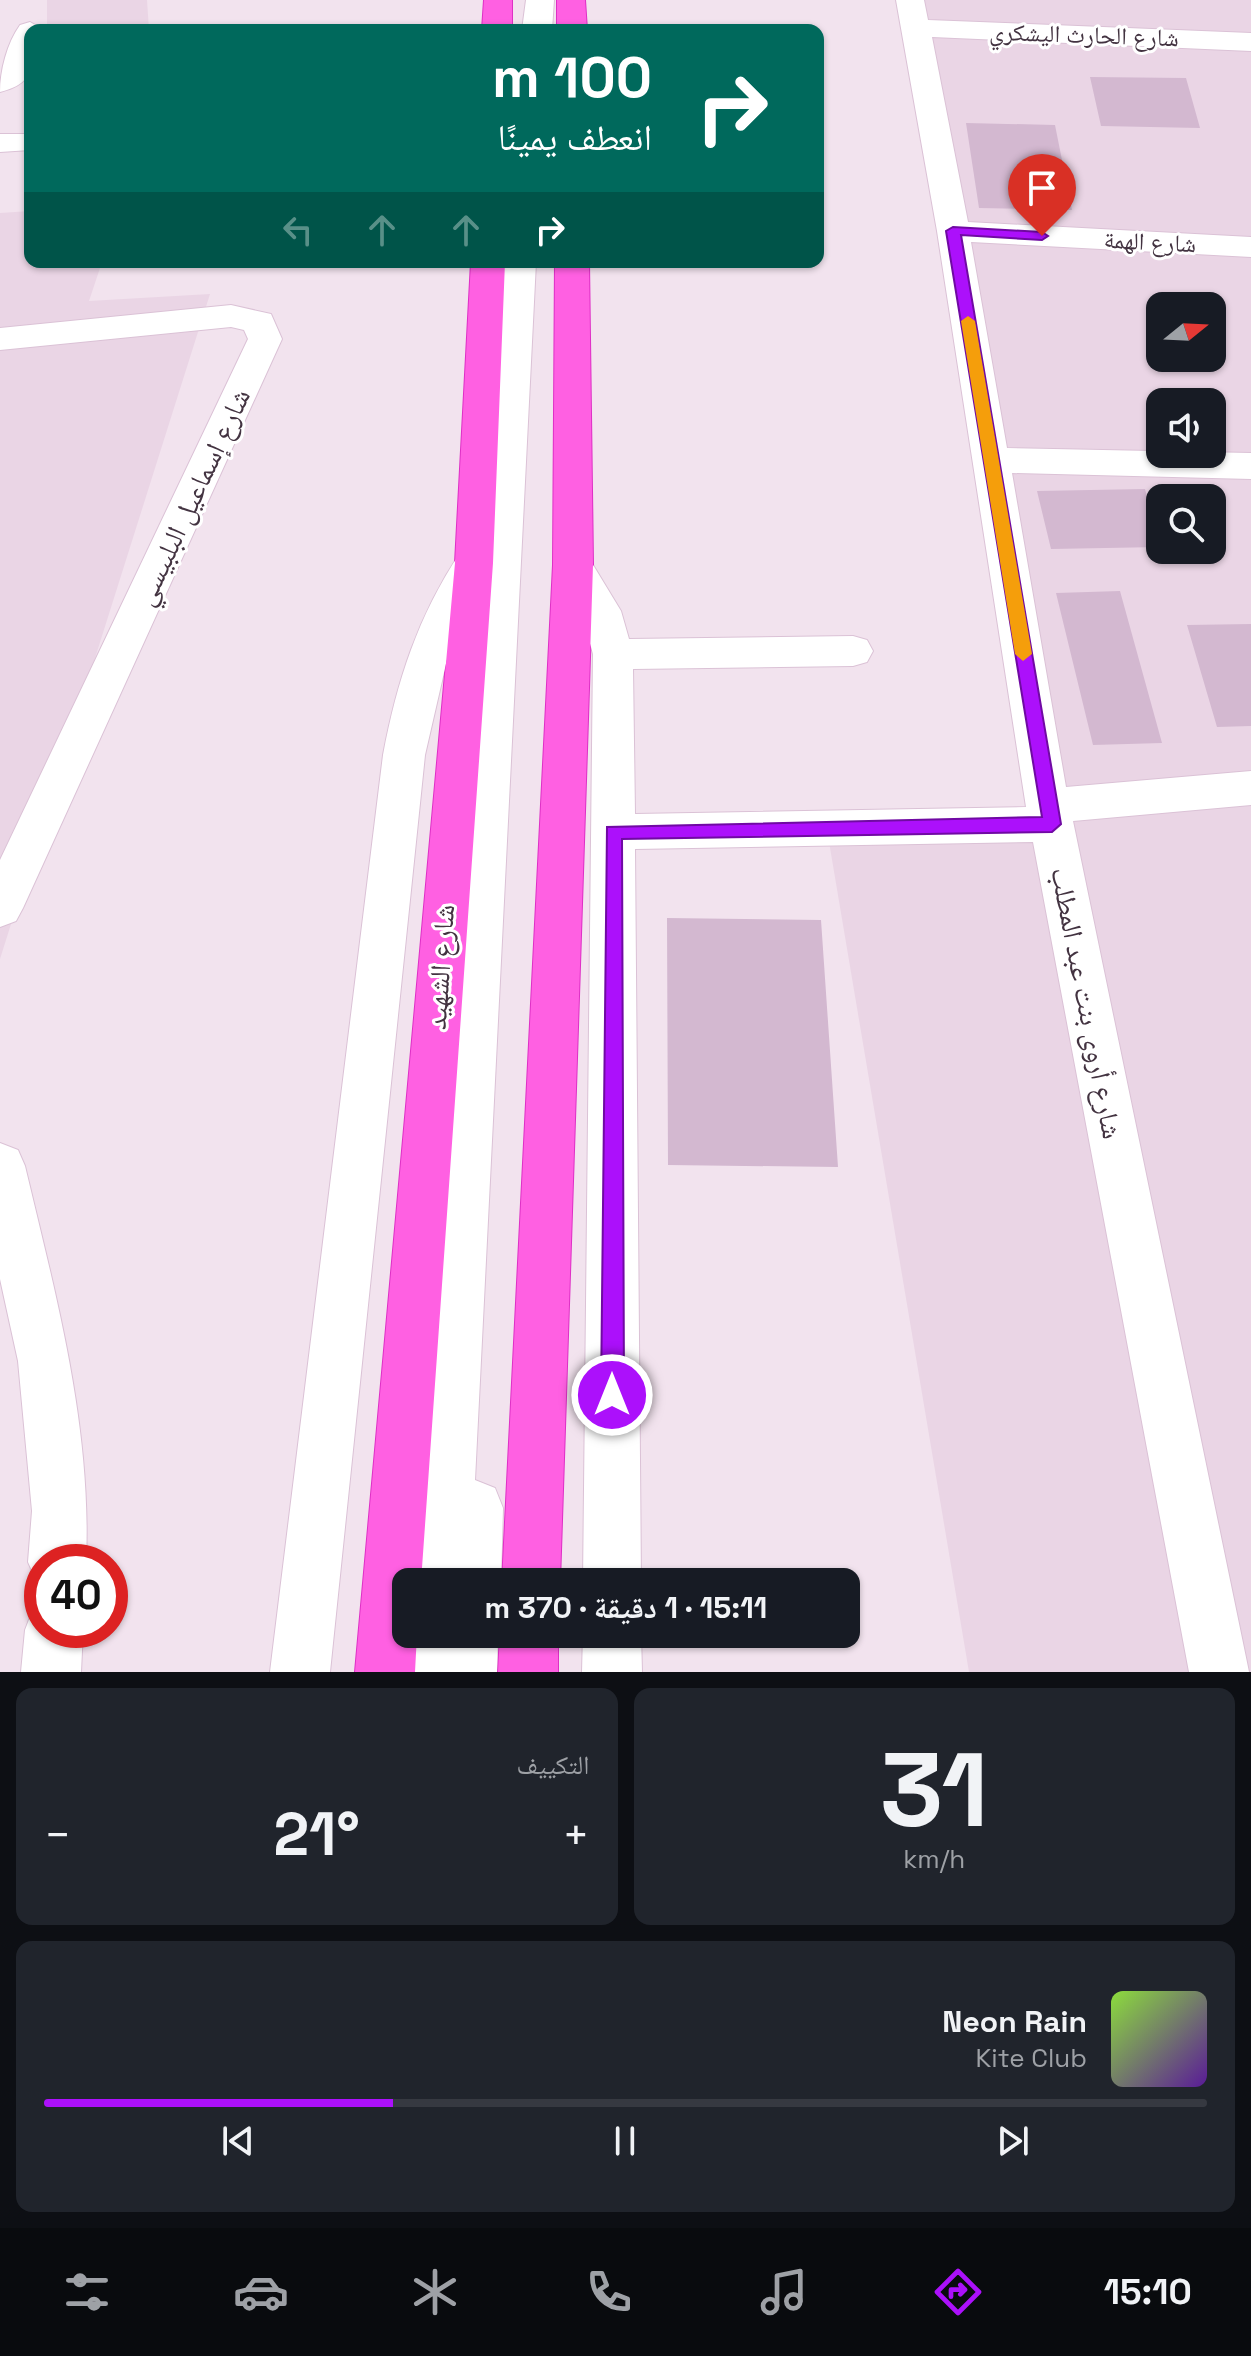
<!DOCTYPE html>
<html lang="ar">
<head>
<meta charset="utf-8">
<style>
	body { margin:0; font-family:"Space Grotesk","Noto Naskh Arabic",sans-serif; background:#20242c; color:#f1f3f6; direction:rtl; height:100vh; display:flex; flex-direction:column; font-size:30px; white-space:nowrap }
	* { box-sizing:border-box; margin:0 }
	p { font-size:26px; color:#9ea1a6 }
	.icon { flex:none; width:44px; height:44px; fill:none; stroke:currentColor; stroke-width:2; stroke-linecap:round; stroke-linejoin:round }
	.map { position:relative; height:1672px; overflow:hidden; direction:ltr }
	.side { display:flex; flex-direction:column; gap:16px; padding:16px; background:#0d0f14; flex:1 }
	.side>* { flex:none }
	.top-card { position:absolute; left:24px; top:24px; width:800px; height:244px; border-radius:16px; box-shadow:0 2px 6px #0004; direction:rtl; background:#00695c; color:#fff; overflow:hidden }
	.needle { width:52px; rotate:72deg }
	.fabs { position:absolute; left:1146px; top:292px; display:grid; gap:16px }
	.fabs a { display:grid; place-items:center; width:80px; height:80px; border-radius:16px; background:#171b24; box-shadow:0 2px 6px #0004; font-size:40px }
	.speed { position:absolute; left:24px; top:1544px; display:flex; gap:16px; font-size:40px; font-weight:700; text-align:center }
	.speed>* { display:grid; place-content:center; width:104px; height:104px; border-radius:50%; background:#171b24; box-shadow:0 2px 6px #0004; line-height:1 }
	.speed .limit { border:12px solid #d22; background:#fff; color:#111 }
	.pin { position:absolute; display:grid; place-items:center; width:68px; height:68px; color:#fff; margin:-82px -34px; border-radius:50% 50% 50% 0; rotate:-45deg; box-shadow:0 0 8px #0007 }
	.pin .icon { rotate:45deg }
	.me { position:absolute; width:88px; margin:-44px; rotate:0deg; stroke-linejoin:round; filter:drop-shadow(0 0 6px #0008) }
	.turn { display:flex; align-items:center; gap:28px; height:168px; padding:0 40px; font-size:36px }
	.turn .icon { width:104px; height:104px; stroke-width:2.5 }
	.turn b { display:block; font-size:56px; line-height:68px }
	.lanes { display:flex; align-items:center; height:76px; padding:0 40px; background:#0003; justify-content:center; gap:40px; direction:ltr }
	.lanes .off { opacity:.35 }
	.big { font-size:60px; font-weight:800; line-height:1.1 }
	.side .widget { flex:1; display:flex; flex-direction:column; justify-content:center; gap:12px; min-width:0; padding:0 28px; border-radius:16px; background:#20242c }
	.side .dial { align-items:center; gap:0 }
	.dial b { font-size:104px; line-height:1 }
	.song { display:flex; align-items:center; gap:24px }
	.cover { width:96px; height:96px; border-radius:12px; background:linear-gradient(135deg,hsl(90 70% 55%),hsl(270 70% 35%)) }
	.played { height:8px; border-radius:4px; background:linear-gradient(90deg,#ac10fb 30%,#363941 30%) }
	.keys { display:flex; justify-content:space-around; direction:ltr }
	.heat { display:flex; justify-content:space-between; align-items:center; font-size:44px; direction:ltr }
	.side .tiles { flex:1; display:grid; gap:16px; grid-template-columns:1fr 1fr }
	.widget:last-child { grid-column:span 2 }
	.trip { position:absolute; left:392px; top:1568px; width:468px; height:80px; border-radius:16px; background:#171b24; box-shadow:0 2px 6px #0004; font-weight:800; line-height:80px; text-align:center; direction:rtl }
	.dock { display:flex; height:128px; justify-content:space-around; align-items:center; background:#090b0e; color:#9ea1a6 }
	.dock .icon { width:56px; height:56px }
	.dock .current { color:#ac10fb }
	.dock b { font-size:36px; color:#f1f3f6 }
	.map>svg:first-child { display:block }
</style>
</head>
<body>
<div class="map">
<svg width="1251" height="1672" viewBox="0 0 1251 1672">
	<rect width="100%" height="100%" fill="#f2e3ee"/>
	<path fill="#ead5e5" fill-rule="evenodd" d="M 47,0 L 147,0 L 149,30 L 47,30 Z
		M 914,0 L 1251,0 L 1251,1672 L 969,1672 L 826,824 L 1068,810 ZM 1160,306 L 1212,306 L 1212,358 L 1160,358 ZM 1160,402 L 1212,402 L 1212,454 L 1160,454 ZM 1160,498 L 1212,498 L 1212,550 L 1160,550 Z
		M 30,211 L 30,262 L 102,262 L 89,301 L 210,294 L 0,959 L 0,213 Z"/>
	<path fill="#d3b8d0" d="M 1090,77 L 1186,78 L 1200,128 L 1101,126 Z
		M 966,123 L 1055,125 L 1072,210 L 979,208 Z
		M 1145,489 L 1160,547 L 1051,549 L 1037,491 Z
		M 1120,591 L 1162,743 L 1093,745 L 1056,593 Z
		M 1251,624 L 1251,726 L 1217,727 L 1187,625 Z
		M 667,918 L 821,920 L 838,1167 L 668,1165 Z"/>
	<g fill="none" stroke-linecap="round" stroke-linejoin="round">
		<g stroke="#dbc2d6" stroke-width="2">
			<path id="minor" d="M 526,0 L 554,0 L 552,30 L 522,30 Z
				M 896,0 L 924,0 L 928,20 L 1251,33 L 1251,51 L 932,37 L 968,222 L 1251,237 L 1251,257 L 971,242 L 1007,448 L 1251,453 L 1251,479 L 1012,473 L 1066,787 L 1251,771 L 1251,805 L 1073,821 L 1249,1672 L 1189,1672 L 1033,842 L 635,849 L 641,1582 L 583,1582 L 593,654 L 581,612 L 553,565 L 559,555 L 573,551 L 587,555 L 621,611 L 629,639 L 853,636 L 867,640 L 873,651 L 867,662 L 853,666 L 633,669 L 635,814 L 1026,807 L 937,231 Z
				M 30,22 L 44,30 L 30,30 C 30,64 39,82 0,92 C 0,71 7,43 20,25 Z
				M 0,134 L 30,134 L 30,150 L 0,152 Z
				M 502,262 L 536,262 L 475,1480 L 495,1488 L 503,1508 L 501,1582 L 412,1582 L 480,584 L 448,655 L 425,755 L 330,1672 L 270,1672 L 383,755 C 397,681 418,616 460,553 L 474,549 L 483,552 Z
				M 231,305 L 271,314 L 282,339 L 23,908 L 16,921 L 0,927 L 0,860 L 248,339 L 244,330 L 231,327 L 0,350 L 0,328 Z
				M 0,1143 L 18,1150 L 25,1166 C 56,1296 92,1427 86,1562 L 42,1562 L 42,1584 L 37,1582 L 28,1562 L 32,1511 L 18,1361 L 0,1279 Z
				M 42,1606 L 42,1630 L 83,1630 L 81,1672 L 21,1672 L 25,1630 L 33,1609 Z
				M 409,1634 L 498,1634 L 497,1672 L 405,1672 Z
				M 583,1634 L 641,1634 L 642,1672 L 582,1672 Z"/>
		</g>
		<g stroke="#de30c5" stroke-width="2">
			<path id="highway" d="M 484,0 L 512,0 L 512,30 L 482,30 Z
				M 557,0 L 585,0 L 587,30 L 557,30 Z
				M 471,262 L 505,262 L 493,563 L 421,1582 L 406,1582 L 406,1634 L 417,1634 L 415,1672 L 355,1672 L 455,563 Z
				M 555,262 L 589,262 L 593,565 L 560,1582 L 502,1582 L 553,565 Z
				M 500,1634 L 558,1634 L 558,1672 L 498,1672 Z"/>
		</g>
		<use href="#minor" fill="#fff" fill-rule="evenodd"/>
		<use href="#highway" fill="#ff60e2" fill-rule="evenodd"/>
	</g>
	<path fill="#ac10fb" stroke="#700aa3" stroke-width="2" d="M 953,227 L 1042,232 L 1048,236 L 1042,240 L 961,235 L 1061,824 L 1052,832 L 622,839 L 624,1395 L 620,1402 L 612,1406 L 604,1402 L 601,1395 L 607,827 L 1042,817 L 946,231 Z"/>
	<path fill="#f59e0b" d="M 968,316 L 975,321 L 1032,654 L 1023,661 L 1015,654 L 961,321 Z"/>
	<g text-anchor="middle" stroke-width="6" stroke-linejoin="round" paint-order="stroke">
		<g font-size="24" fill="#433341" stroke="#fff">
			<text transform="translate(1084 35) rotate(2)" y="8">شارع الحارث اليشكري</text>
			<text transform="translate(1150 242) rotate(3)" y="8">شارع الهمة</text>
		</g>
		<g font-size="28" fill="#433341" stroke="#fff">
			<text transform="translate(192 497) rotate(-65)" y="10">شارع إسماعيل البلبيسي</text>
			<text transform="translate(440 967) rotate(-86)" y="10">شارع الشهيد</text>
			<text transform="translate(1087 1003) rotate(79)" y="10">شارع أروى بنت عبد المطلب</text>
		</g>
	</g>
</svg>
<div class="fabs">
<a><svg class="needle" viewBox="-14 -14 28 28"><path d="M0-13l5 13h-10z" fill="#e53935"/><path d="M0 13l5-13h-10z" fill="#9ea1a6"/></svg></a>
<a><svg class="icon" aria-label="sound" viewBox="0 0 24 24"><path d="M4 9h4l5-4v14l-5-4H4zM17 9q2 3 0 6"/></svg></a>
<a><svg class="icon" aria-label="search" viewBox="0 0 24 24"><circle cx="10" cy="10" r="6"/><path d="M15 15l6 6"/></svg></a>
</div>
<div class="speed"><div class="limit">40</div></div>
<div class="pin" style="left:1042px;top:236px;background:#d93025"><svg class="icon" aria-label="arrive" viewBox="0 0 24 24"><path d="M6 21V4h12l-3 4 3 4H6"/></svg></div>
<svg class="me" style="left:612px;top:1395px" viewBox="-20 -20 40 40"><circle r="17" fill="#ac10fb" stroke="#fff" stroke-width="3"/><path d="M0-11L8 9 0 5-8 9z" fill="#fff"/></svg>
<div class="trip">15:11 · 1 دقيقة · 370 m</div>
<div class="top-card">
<div class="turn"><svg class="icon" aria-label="right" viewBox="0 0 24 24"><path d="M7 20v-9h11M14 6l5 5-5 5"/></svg><div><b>100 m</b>انعطف يمينًا</div></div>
<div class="lanes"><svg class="icon off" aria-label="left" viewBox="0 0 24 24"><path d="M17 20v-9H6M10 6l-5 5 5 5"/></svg><svg class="icon off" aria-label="ahead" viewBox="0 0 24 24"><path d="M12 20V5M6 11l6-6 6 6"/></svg><svg class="icon off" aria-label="ahead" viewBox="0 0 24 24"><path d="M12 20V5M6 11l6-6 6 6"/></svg><svg class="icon" aria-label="right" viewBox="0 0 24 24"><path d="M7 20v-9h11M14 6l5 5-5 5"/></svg></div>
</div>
</div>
<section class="side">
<div class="tiles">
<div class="widget dial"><b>31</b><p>km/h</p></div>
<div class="widget"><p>التكييف</p>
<div class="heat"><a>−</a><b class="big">21°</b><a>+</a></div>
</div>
<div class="widget">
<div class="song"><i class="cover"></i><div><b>Neon Rain</b><p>Kite Club</p></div></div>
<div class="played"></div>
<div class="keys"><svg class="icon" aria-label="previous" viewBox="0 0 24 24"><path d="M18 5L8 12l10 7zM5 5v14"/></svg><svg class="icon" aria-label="pause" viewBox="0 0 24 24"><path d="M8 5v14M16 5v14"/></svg><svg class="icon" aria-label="next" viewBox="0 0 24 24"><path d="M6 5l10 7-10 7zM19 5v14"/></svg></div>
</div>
</div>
</section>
<nav class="dock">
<b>15:10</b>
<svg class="icon current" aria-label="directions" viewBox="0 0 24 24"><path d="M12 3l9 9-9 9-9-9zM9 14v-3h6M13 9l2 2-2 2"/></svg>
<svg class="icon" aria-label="music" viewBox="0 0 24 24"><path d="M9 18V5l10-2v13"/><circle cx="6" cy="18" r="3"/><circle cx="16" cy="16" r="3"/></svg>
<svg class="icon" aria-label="phone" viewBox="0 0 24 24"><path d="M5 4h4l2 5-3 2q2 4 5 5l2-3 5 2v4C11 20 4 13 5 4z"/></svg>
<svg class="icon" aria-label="climate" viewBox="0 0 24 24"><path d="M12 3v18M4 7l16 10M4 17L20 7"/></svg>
<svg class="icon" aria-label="car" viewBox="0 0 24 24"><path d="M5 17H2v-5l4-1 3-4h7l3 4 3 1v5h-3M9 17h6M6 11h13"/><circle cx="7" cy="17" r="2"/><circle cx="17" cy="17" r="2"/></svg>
<svg class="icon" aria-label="filters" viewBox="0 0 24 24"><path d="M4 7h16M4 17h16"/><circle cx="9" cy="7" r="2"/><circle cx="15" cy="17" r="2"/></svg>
</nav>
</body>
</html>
